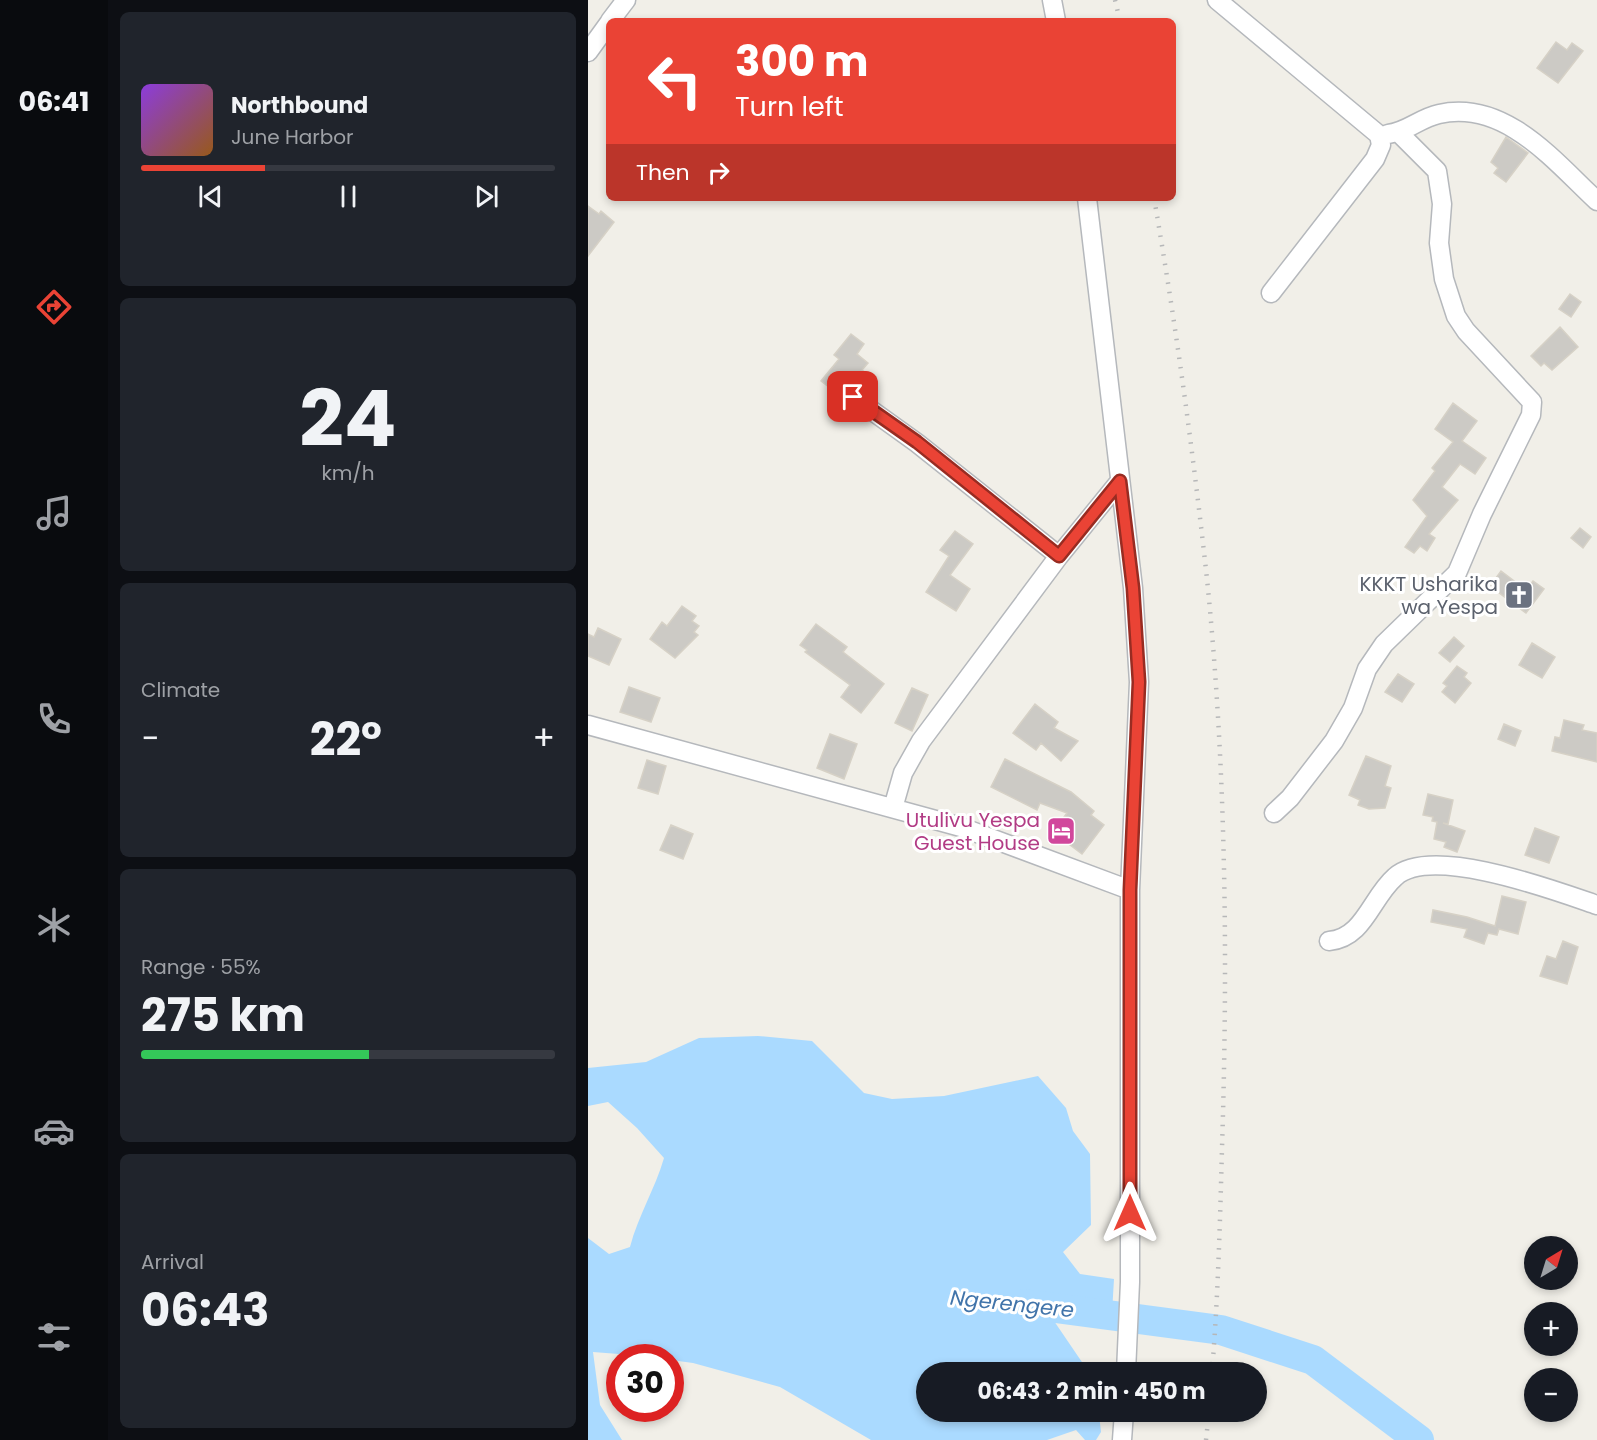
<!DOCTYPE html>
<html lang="en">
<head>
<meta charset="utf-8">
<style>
	body { margin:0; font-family:Poppins,sans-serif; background:#20242c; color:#f1f3f6; height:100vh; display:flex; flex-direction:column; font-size:22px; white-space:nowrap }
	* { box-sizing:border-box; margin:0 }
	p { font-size:20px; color:#9ea1a6 }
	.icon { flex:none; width:33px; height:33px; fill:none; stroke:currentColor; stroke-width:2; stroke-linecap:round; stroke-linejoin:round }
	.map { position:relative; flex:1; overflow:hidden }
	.sheet { display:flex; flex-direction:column; gap:12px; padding:12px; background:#0d0f14; width:480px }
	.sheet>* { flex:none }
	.banner { position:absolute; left:18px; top:18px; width:570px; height:183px; border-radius:9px; box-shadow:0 3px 9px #0003; background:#ea4335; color:#fff; overflow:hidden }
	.needle { width:39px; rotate:38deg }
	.tools { position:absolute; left:936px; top:1236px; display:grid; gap:12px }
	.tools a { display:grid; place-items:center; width:54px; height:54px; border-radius:50%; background:#171b24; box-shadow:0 3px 9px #0003; font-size:30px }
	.speed { position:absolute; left:18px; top:1344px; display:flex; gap:12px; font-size:30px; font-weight:700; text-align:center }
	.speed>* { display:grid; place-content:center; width:78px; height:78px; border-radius:50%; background:#171b24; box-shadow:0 3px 9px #0003; line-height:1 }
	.speed .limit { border:9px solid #d22; background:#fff; color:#111 }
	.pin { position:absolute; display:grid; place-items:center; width:51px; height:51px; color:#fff; margin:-26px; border-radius:12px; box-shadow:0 3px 9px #0006 }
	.me { position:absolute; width:66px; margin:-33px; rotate:0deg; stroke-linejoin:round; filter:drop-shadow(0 0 4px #0008) }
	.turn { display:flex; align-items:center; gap:21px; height:126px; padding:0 30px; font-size:27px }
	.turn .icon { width:78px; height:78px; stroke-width:2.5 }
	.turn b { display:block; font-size:42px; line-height:51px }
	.then { display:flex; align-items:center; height:57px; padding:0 30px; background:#0003; gap:12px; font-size:22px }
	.big { font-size:45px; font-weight:700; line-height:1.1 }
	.sheet .widget { flex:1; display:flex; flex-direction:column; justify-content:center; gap:9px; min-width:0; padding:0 21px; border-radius:9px; background:#20242c }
	.sheet .dial { align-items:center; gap:0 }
	.dial b { font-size:78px; line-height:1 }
	.song { display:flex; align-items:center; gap:18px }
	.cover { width:72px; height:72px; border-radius:9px; background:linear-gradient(135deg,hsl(270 70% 55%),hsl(30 70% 35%)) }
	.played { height:6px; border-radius:3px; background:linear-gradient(90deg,#ea4335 30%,#363941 30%) }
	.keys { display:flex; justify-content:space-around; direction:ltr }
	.heat { display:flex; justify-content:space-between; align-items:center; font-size:33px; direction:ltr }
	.charge { height:9px; border-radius:4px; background:linear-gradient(90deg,#34c759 55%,#363941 0) }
	.trip { position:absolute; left:328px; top:1362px; width:351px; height:60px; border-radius:30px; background:#171b24; box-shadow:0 3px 9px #0003; font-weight:700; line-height:60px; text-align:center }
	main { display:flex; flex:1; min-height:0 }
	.tab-bar { display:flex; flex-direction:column; width:108px; justify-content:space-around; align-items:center; background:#090b0e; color:#9ea1a6 }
	.tab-bar .icon { width:42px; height:42px }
	.tab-bar .active { color:#ea4335 }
	.tab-bar b { font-size:27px; color:#f1f3f6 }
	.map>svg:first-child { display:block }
</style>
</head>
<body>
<main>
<nav class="tab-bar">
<b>06:41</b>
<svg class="icon active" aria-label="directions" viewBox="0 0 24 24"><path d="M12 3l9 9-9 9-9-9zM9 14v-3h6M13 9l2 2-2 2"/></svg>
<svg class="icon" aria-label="music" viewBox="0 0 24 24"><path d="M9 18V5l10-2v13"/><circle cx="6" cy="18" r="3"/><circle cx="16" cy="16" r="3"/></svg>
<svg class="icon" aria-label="phone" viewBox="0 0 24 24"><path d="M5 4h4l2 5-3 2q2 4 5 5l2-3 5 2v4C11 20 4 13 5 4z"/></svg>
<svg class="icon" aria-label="climate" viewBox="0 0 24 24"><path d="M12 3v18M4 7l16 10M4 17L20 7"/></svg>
<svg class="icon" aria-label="car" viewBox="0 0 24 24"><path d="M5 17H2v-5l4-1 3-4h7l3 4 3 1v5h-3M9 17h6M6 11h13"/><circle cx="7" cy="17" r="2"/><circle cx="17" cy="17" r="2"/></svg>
<svg class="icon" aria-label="filters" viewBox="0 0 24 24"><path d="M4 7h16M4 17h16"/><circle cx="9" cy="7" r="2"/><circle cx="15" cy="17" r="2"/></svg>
</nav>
<section class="sheet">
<div class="widget">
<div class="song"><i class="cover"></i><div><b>Northbound</b><p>June Harbor</p></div></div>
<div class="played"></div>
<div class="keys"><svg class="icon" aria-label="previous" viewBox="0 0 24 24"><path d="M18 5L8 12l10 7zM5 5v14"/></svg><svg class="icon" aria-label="pause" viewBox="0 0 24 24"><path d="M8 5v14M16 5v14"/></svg><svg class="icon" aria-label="next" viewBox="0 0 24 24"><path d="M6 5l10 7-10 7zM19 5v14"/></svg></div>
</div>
<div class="widget dial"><b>24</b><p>km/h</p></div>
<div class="widget"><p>Climate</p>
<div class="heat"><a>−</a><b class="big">22°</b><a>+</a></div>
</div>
<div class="widget"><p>Range · 55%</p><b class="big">275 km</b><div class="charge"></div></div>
<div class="widget"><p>Arrival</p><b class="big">06:43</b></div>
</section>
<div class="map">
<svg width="1009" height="1440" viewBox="0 0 1009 1440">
	<rect width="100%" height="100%" fill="#f1efe8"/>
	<path fill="#aadaff" d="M 170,1036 L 224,1041 L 276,1093 L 304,1099 L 356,1096 L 450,1076 L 478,1108 L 485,1131 L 502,1154 L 503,1225 L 475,1252 L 492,1274 L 526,1279 L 524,1313 L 481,1305 L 466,1321 L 498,1368 L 525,1365 L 524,1372 L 339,1372 L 339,1412 L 507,1412 L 511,1414 L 513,1432 L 508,1440 L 497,1440 L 488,1430 L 459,1440 L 283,1440 L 192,1387 L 105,1363 L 83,1360 L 82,1358 L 5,1352 L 12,1405 L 34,1440 L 0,1440 L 0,1238 L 21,1254 L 42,1247 C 50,1216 67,1189 76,1158 L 49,1128 L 20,1102 L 0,1106 L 0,1068 L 58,1062 L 111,1038 Z"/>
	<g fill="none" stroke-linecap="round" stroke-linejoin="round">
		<path stroke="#aadaff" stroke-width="30" d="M 437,1304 L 633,1330 L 725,1360 L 831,1440"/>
	</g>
	<path fill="#cccac5" stroke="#d6d1c6" stroke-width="1.5" d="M 968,42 L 979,50 L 984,43 L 995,51 L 970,83 L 949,68 Z
		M 918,137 L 940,153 L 918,182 L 906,173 L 910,168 L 903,162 Z
		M 0,206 L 11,214 L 13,211 L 26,222 L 0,256 Z
		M 982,294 L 993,302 L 983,317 L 971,309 Z
		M 972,327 L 990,347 L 964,370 L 956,363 L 953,366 L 943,356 Z
		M 263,334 L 276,344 L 269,354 L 280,363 L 274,370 L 285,378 L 275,391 L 264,381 L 252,396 L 233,381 L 251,359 L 246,355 Z
		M 865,403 L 889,421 L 874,441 L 898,458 L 887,474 L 872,464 L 854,487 L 870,500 L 841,534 L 847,538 L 839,551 L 832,546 L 826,553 L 817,547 L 839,516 L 825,500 L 847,471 L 844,468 L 865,442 L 847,429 Z
		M 992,528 L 1003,537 L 995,548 L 983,538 Z
		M 367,531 L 385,544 L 362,575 L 382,589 L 368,611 L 338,592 L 361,556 L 352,550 Z
		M 913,571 L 938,590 L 945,581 L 956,589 L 938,613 L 902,586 Z
		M 94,606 L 108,616 L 104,621 L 111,626 L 106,632 L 110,635 L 87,658 L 62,639 L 74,622 L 79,626 Z
		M 228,624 L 259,647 L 255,652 L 296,684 L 273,713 L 253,697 L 262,685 L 217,652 L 219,650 L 212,645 Z
		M 10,628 L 33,639 L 21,665 L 0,656 L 0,634 L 6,637 Z
		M 866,637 L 876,646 L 862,662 L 851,653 Z
		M 944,643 L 967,657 L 954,678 L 931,665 Z
		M 869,666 L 879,673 L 876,677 L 883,683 L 867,703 L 854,692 L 859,686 L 855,683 Z
		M 810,674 L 826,684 L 814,702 L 797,692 Z
		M 41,687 L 72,698 L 63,722 L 32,712 Z
		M 324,688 L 340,695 L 324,731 L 307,723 Z
		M 447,704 L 470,722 L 466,728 L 490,741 L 473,761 L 453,743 L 448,750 L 425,733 Z
		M 976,720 L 996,725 L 994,730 L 1009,733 L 1009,762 L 964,751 L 967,737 L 972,738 Z
		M 916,724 L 933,731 L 927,746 L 910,739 Z
		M 242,734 L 269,744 L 256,779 L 229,768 Z
		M 778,756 L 803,766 L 797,786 L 803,788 L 797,808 L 781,809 L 770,805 L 772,800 L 761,795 Z
		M 417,759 L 483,792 L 506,811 L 503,815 L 516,825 L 494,854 L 465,832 L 479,813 L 452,803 L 449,810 L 403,787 Z
		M 59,760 L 78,766 L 70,794 L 50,788 Z
		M 840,794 L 865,800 L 860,824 L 855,823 L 877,831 L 869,852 L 856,847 L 858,842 L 846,839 L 849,822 L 844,821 L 845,817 L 835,815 Z
		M 83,825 L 105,834 L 95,859 L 72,850 Z
		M 947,828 L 971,837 L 961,863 L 937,855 Z
		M 914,896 L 938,902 L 930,934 L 911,929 L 909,935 L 900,933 L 896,944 L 876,937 L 879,929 L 843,922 L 845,910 L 879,917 L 907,926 Z
		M 975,941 L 990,947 L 979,984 L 952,976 L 959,956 L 968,959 Z"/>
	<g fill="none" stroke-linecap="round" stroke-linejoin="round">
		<g stroke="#b5b8bc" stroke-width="21">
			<path id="street" d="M 464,0 L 468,21
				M 629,0 L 791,135 L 793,145 L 787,159 L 683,293
				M 22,21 L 38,0
				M 0,52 L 21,23
				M 800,134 C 819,132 832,118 851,114 C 917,99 967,162 1009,201
				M 499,198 L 545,588 L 551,682 L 542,890 L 542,1282 L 538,1372
				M 265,397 L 329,443 L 471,556
				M 0,725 L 373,827 L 542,890
				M 305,808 L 315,773 L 333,741 L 471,556 L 532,481
				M 686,813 L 702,798 L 746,741 L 765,708 L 779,669 L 796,644 L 869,573 L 894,514 L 943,415 L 944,402 L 878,331 L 868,316 L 856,279 L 851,243 L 854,204 L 849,171 L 811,133
				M 741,941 C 776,938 783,898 807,877 C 843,844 968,891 1009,905
				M 534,1440 L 536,1412"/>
		</g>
		<use href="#street" stroke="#fff" stroke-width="18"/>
		<path stroke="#b6b7b8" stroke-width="4.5" stroke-dasharray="1.5 8" stroke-linecap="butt" d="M 527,0 L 532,21
			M 566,198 C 588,325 605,452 619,579 C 638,767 640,959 634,1148 C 632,1223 630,1298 624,1372
			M 618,1440 L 621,1412"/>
	</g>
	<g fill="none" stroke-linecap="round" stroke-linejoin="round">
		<g stroke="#982c22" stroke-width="15">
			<path id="route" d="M 265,397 L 329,442 L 471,556 L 532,481 L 545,588 L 551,682 L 542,890 L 542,1213"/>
		</g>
		<use href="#route" stroke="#ea4335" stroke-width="10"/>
	</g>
	<defs>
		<g id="church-square" transform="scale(1.5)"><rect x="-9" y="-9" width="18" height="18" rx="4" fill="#6b7280" stroke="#fff"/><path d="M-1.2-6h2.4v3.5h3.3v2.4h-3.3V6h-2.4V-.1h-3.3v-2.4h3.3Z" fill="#fff"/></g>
		<g id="hotel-square" transform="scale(1.5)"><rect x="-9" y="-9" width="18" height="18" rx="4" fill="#d1479c" stroke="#fff"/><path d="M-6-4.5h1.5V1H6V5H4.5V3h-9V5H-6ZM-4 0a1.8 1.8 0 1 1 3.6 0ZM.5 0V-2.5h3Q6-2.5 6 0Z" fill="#fff"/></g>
	</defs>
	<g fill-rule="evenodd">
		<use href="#church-square" x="931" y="595"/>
		<use href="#hotel-square" x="473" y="831"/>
	</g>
	<g text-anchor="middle" stroke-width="6" stroke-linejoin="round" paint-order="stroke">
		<g font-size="20" fill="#5b616d" stroke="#fff" text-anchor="end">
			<text x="910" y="591">KKKT Usharika<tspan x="910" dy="23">wa Yespa</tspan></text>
		</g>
		<g font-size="20" fill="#b23c85" stroke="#fff" text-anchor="end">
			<text x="452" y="827">Utulivu Yespa<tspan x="452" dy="23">Guest House</tspan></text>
		</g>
		<g font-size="21" font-style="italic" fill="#4174aa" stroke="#fff">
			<text transform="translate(424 1304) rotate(6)" y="7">Ngerengere</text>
		</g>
	</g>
</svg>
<div class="tools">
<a><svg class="needle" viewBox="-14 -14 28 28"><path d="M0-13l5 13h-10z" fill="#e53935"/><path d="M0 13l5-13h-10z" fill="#9ea1a6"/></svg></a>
<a>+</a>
<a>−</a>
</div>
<div class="speed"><div class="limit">30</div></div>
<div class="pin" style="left:265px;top:397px;background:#d93025"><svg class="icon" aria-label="arrive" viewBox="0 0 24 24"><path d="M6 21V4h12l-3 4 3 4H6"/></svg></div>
<svg class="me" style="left:542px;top:1213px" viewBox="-20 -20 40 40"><path d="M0-17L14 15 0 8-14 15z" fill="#ea4335" stroke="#fff" stroke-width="4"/></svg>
<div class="trip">06:43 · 2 min · 450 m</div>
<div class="banner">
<div class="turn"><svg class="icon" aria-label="left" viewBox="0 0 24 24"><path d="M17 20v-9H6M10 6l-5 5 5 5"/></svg><div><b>300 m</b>Turn left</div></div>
<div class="then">Then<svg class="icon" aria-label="right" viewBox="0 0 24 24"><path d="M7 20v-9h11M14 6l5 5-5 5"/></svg></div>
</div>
</div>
</main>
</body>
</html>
